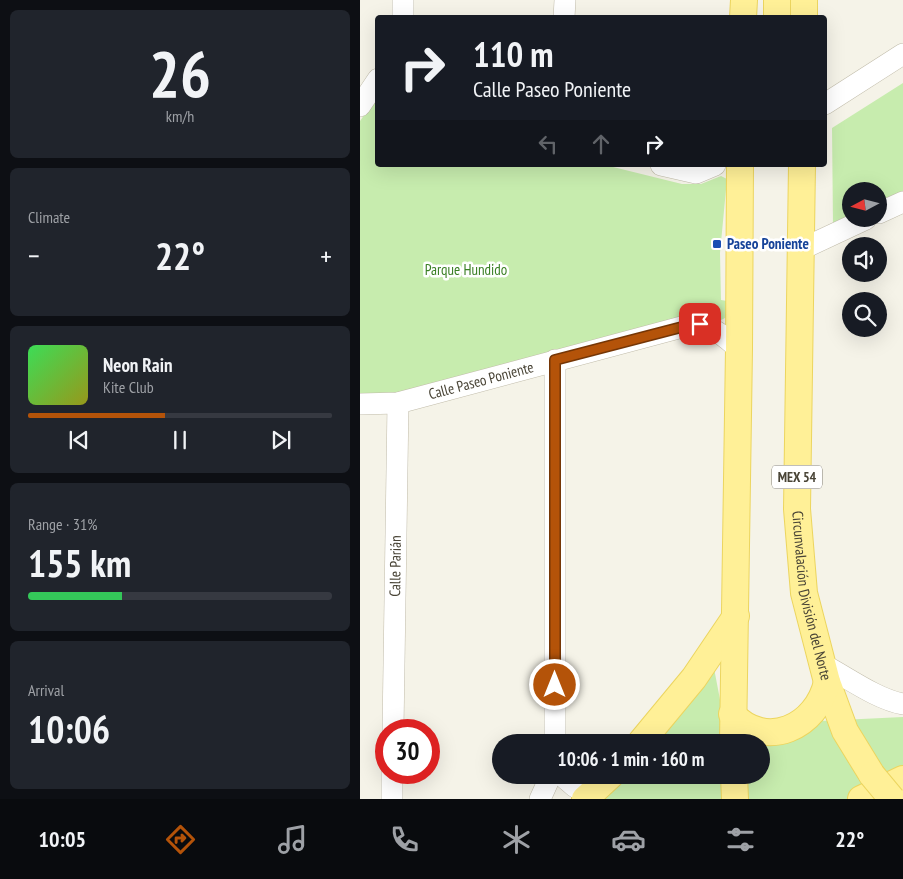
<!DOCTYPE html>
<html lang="en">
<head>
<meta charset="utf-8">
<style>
	body { margin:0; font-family:"PT Sans Narrow",sans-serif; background:#20242c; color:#f1f3f6; height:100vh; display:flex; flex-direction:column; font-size:19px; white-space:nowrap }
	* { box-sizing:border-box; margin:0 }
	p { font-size:16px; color:#9ea1a6 }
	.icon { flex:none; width:28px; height:28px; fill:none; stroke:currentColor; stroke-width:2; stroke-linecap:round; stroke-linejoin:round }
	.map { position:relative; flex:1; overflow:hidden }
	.panel { display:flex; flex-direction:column; gap:10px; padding:10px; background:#0d0f14; width:360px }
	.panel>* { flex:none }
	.banner { position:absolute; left:15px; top:15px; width:452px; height:152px; border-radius:5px; box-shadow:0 5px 20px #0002; background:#171b24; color:#f1f3f6; overflow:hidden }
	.needle { width:32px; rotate:263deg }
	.tools { position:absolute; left:482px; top:182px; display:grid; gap:10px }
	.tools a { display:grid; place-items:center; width:45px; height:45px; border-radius:50%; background:#171b24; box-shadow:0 5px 20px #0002; font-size:25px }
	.speed { position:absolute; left:15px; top:719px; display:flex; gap:10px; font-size:25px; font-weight:700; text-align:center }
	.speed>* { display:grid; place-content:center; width:65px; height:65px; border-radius:50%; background:#171b24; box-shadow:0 5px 20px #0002; line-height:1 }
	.speed .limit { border:8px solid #d22; background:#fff; color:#111 }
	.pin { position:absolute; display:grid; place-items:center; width:42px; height:42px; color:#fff; margin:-21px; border-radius:10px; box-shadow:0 2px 8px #0006 }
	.me { position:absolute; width:55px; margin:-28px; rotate:0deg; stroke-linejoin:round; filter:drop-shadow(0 0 4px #0008) }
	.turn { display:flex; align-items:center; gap:18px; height:105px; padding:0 15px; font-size:22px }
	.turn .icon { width:65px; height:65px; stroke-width:2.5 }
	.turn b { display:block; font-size:35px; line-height:42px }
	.lanes { display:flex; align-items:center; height:48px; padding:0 15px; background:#0003; justify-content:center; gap:25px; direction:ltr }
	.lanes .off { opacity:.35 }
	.big { font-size:38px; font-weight:800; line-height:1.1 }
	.panel .widget { flex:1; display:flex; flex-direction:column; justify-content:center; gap:8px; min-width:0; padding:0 18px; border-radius:8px; background:#20242c }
	.panel .dial { align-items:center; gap:0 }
	.dial b { font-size:65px; line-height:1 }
	.song { display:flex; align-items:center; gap:15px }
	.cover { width:60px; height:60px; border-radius:8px; background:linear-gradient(135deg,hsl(130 70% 55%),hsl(60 70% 35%)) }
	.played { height:5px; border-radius:2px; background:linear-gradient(90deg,#b45309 45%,#363941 45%) }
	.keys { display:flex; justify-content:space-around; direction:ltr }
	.heat { display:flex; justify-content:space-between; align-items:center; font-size:28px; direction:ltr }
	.charge { height:8px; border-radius:4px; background:linear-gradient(90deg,#34c759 31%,#363941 0) }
	.trip { position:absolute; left:132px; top:734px; width:278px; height:50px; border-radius:25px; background:#171b24; box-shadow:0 5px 20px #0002; font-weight:800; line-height:50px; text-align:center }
	.tabs { display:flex; height:80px; justify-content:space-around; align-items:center; background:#090b0e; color:#9ea1a6 }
	.tabs .icon { width:35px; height:35px }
	.tabs .selected { color:#b45309 }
	.tabs b { font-size:22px; color:#f1f3f6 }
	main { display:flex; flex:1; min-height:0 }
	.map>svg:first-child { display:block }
</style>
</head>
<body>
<main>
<section class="panel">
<div class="widget dial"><b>26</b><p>km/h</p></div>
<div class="widget"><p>Climate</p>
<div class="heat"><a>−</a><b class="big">22°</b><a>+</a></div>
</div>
<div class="widget">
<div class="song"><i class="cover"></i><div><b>Neon Rain</b><p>Kite Club</p></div></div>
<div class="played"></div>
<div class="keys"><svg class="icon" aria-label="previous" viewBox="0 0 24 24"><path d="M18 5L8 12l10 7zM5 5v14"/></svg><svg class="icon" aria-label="pause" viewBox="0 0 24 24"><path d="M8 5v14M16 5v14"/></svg><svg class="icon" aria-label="next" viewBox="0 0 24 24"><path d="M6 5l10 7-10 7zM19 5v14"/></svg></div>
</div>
<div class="widget"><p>Range · 31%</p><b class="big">155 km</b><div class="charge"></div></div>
<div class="widget"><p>Arrival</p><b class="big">10:06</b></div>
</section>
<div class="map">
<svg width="543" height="799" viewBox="0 0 543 799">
	<rect width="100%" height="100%" fill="#f5f3e8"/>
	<path fill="#c7ecae" d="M 543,83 L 543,191 L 519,203 L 519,191 L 491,191 L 491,216 L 473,225 L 472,128 Z
		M 17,97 L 18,165 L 245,165 L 322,184 L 341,184 L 361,176 L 367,179 L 360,253 L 361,300 L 367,301 L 369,316 L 361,320 L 336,316 L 29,397 L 0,399 L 0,121 Z
		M 353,663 L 362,710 L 375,725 L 543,717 L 543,799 L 232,799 L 258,775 L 401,775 L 401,742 L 291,742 Z"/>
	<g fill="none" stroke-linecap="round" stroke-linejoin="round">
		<g stroke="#c1bcaa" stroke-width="22">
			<g id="minor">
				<path d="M 43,0 L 43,18"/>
				<path d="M 204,18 L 205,0"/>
				<path d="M 465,104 L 543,54"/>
				<path d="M 0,106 L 18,79"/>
				<path d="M 301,165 L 336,173 L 355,165"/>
				<path d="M 519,213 L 543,202"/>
				<path d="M 442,249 L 506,219"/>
				<path id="s1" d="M 0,404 L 38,403 L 322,327 C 351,323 358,331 379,349"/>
				<path d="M 462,664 C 487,677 516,699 543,704"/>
				<path id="s2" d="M 33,730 L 38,403"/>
				<path d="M 195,742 L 195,360"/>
				<path d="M 201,775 L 215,787 L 241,787"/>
				<path d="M 32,799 L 32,772"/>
				<path d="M 180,799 L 191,775"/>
			</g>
		</g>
		<g stroke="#ecd55f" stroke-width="28">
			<g id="major">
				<path d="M 417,0 L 417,18"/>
				<path d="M 383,18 L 384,0"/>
				<path d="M 444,18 L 444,0"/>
				<path id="s3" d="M 442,165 L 437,509 L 444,593 L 467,682 L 485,731 L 512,775"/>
				<path d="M 372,714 C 406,751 457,727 467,682"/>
				<path d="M 281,742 L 334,678 L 376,616"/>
				<path d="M 373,742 L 379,349 L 380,165"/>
				<path d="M 374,775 L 375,799"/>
				<path d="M 225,799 L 251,775"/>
				<path d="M 501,799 L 543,779"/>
			</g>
		</g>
		<use href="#minor" stroke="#fff" stroke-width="21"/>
		<use href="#major" stroke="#fff097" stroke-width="26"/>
		<g stroke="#ecd55f" stroke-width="28" stroke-linecap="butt">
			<path id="major-bridge" d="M 512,775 L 532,799"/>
		</g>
		<use href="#major-bridge" stroke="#fff097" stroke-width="26"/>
	</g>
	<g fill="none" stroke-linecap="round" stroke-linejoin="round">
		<g stroke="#753606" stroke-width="12">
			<path id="route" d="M 195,685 L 195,360 L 322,327 L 340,324"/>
		</g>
		<use href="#route" stroke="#b45309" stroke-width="9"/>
	</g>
	<rect fill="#1a4fb4" stroke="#fff" stroke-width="2" x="352" y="239" width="10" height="10" rx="2.5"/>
	<g text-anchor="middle" stroke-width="5" stroke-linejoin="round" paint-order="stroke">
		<rect fill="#fff" stroke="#807c72" stroke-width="1" x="412" y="465.5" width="50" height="23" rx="4"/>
		<g font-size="14" font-weight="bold" fill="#494436">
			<text x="437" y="482">MEX 54</text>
		</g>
		<g font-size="15" font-weight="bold" fill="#164399" stroke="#fff" text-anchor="start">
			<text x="367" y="249">Paseo Poniente</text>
		</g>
		<g font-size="15" fill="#3a7f24" stroke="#fff">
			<text x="106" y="275">Parque Hundido</text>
		</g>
		<g font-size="15" fill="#494436" stroke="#fff">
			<text dy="5" stroke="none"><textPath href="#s1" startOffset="124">Calle Paseo Poniente</textPath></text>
			<text dy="5" stroke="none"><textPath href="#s2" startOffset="164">Calle Parián</textPath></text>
			<text dy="5" stroke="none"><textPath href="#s3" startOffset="432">Circunvalación División del Norte</textPath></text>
		</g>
	</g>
</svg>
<div class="tools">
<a><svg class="needle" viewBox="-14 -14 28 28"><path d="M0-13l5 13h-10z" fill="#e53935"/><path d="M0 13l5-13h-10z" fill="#9ea1a6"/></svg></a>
<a><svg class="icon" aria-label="sound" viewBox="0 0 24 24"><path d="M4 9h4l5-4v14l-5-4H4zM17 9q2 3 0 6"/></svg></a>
<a><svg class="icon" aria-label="search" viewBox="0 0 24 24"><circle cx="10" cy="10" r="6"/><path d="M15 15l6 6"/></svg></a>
</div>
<div class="speed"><div class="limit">30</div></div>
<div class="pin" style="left:340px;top:324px;background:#d93025"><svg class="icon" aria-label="arrive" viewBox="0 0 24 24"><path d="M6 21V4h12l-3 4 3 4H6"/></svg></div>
<svg class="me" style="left:195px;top:685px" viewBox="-20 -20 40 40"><circle r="17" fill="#b45309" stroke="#fff" stroke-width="3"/><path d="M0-11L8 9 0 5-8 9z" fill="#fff"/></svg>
<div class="trip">10:06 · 1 min · 160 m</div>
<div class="banner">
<div class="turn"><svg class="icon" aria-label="right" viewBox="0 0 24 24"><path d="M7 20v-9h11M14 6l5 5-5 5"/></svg><div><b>110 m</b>Calle Paseo Poniente</div></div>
<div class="lanes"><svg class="icon off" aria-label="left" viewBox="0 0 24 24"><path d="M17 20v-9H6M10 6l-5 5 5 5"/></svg><svg class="icon off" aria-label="ahead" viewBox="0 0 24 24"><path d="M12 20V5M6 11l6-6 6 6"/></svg><svg class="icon" aria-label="right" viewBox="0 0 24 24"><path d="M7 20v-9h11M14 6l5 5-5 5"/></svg></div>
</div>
</div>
</main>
<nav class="tabs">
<b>10:05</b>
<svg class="icon selected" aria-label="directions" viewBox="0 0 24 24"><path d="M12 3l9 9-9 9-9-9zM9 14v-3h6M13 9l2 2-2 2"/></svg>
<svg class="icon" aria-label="music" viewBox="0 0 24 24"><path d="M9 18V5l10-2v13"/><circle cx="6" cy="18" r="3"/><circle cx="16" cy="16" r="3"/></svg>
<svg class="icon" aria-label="phone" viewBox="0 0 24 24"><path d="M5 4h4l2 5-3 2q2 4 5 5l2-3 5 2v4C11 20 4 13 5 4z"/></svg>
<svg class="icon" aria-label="climate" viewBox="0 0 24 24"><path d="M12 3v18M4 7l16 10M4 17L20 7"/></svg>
<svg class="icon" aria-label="car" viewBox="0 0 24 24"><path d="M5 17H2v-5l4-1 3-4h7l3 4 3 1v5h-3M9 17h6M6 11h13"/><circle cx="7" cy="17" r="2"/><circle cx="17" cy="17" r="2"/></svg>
<svg class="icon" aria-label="filters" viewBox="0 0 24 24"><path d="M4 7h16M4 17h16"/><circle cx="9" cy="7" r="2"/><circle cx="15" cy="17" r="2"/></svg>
<b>22°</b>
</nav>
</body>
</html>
